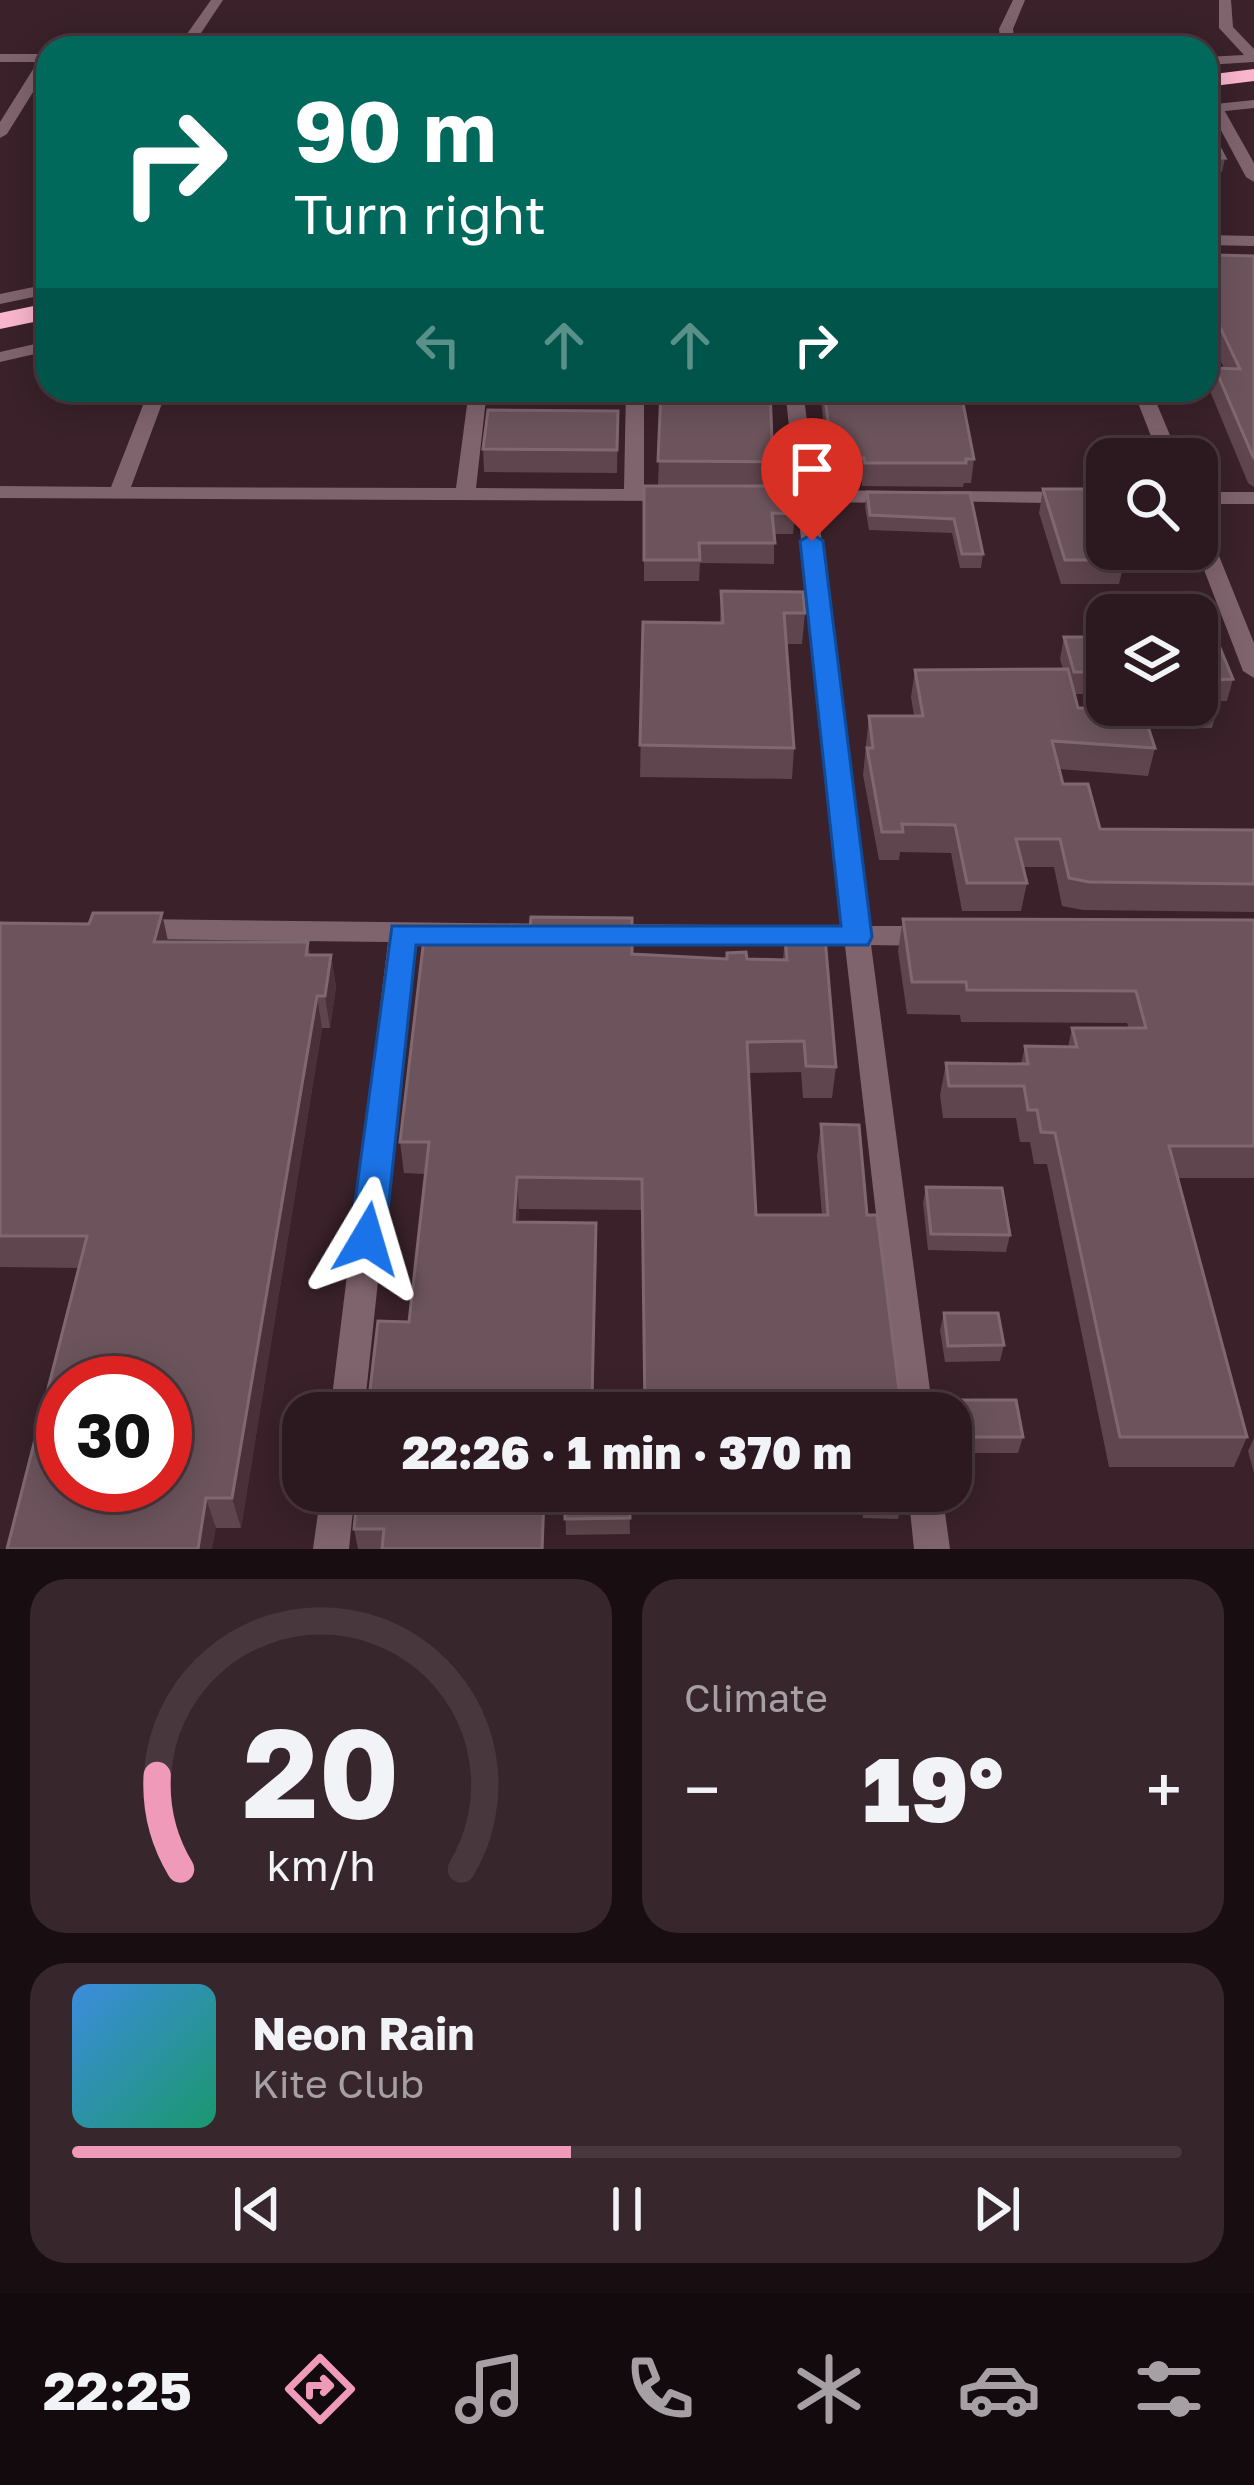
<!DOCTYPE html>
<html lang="en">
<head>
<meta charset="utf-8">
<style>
	body { margin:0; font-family:"Golos Text",sans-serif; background:#38262d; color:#f1f3f6; height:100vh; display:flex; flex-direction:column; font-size:45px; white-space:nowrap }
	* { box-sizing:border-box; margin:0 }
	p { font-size:39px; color:#a6a0a5 }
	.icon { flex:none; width:66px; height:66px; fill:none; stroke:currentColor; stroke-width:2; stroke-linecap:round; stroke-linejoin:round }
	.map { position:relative; height:1549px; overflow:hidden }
	.sheet { display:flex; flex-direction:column; gap:30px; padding:30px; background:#180e12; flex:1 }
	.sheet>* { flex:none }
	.top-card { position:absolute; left:36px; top:36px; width:1182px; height:366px; border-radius:36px; box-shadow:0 6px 30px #0003,0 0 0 3px #48383e; background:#00695c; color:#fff; overflow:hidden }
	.buttons { position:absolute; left:1086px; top:438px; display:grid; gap:24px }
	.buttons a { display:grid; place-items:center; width:132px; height:132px; border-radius:24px; background:#2c1920; box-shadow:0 6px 30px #0003,0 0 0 3px #48383e; font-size:60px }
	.speed { position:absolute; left:36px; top:1356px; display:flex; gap:24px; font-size:60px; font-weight:700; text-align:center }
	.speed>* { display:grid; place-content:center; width:156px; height:156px; border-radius:50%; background:#2c1920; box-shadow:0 6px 30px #0003,0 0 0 3px #48383e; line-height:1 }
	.speed .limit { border:18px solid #d22; background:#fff; color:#111 }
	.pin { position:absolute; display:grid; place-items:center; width:102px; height:102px; color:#fff; margin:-123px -51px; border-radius:50% 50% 50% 0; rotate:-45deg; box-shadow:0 0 12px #0007 }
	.pin .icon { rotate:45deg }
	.me { position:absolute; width:132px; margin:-66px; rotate:7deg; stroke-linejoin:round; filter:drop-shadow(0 0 9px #0008) }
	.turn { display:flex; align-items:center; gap:42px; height:252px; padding:0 60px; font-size:54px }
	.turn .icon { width:156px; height:156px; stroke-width:2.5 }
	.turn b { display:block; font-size:84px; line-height:102px }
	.lanes { display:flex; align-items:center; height:114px; padding:0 60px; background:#0003; justify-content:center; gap:60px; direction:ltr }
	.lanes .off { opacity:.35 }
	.big { font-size:90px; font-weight:800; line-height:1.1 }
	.sheet .tile { flex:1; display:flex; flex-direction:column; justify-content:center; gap:18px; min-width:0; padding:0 42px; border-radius:36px; background:#38262d }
	.sheet .dial { align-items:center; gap:0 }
	.dial svg { height:312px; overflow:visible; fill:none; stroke:#48383e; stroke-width:7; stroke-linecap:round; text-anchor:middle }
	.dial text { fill:#f1f3f6; stroke:none }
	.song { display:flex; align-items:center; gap:36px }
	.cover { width:144px; height:144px; border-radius:18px; background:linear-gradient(135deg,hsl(210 70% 55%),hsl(160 70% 35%)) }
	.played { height:12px; border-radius:6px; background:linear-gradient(90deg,#ef9ab8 45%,#48383e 45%) }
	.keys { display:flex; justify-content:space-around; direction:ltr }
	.heat { display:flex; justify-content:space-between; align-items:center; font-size:66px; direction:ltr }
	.sheet .tiles { flex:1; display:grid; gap:30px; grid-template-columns:1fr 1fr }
	.tile:last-child { grid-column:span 2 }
	.trip { position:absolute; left:282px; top:1392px; width:690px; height:120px; border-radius:36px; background:#2c1920; box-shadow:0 6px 30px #0003,0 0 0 3px #48383e; font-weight:800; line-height:120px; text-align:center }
	.tabs { display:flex; height:192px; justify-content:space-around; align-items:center; background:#120a0d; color:#a6a0a5 }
	.tabs .icon { width:84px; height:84px }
	.tabs .active { color:#ef9ab8 }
	.tabs b { font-size:54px; color:#f1f3f6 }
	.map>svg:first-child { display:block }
</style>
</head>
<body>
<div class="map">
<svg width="1254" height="1549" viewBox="0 0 1254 1549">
	<rect width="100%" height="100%" fill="#3a212a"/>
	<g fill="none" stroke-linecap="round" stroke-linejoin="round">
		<path fill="#80646d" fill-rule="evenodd" d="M 211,0 L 223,0 L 191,48 L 177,48 Z
			M 1219,0 L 1231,0 L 1233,27 L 1254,49 L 1254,62 L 1206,65 L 1206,57 L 1244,55 L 1219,28 Z
			M 48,54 L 48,68 L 7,134 L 0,138 L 0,122 L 42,55 Z
			M 1216,104 L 1223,108 L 1254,163 L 1254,182 L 1246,177 L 1209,108 Z
			M 1206,235 L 1254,236 L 1254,246 L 1206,245 Z
			M 48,284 L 48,294 L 0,304 L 0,294 Z
			M 149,390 L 167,390 L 131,487 L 456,488 L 469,390 L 487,390 L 476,488 L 624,489 L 626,390 L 644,390 L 644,489 L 673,489 L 683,495 L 673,501 L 0,498 L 0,486 L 111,487 Z
			M 785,390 L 803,390 L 816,490 L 895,491 L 905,497 L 895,503 L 817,502 L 869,926 L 934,926 L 943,929 L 947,936 L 943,943 L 934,946 L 593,941 L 589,934 L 593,927 L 602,924 L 843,926 L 797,502 L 761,502 L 751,496 L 761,490 L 796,490 Z
			M 941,491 L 1107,492 L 1107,504 L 934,501 L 931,497 Z
			M 1197,492 L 1254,492 L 1254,504 L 1197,504 Z
			M 135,919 L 562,924 L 571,927 L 575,934 L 571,941 L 562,944 L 414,942 L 364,1413 L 330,1413 L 388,942 L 135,939 L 126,936 L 122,929 L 126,922 Z
			M 321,1491 L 355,1491 L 349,1549 L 313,1549 Z"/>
		<path fill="#80646d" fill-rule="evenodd" d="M 1013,0 L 1025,0 L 1013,29 L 1015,48 L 1001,48 L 999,29 Z
			M 0,54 L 48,54 L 48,62 L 0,62 Z
			M 1254,100 L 1254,108 L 1206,113 L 1206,105 Z
			M 48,341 L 48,351 L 0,362 L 0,352 Z
			M 1133,390 L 1151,390 L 1180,459 L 1160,459 Z
			M 1197,520 L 1207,526 L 1254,643 L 1254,678 L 1243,671 L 1196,549 Z
			M 857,927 L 866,930 L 870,937 L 933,1413 L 899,1413 L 844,937 L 848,930 Z
			M 908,1491 L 942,1491 L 950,1549 L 914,1549 Z"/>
		<path fill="#f8b5cc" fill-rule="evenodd" d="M 1254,69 L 1254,81 L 1206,87 L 1206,75 Z
			M 48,303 L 48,319 L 0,329 L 0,313 Z"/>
	</g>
	<path fill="#5f454d" d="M 1206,124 L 1225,158 L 1222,172 L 1206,171 Z
		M 1206,233 L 1217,255 L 1254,256 L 1254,487 L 1248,483 L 1210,391 L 1215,368 L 1224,368 L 1215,349 L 1206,349 Z
		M 656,390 L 779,390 L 779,396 L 770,398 L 772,440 L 788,462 L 787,485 L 658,485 L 661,398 L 656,398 Z
		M 820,390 L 945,390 L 974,459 L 971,483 L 964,483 L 963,487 L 862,486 L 862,482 L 825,481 L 823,460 L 825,437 Z
		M 618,411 L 617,473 L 484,472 L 483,449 Z
		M 644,486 L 795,514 L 793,534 L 774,534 L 774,564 L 700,563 L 699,581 L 644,581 Z
		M 1043,489 L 1125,560 L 1119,584 L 1061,584 L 1039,513 Z
		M 867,492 L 970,493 L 983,554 L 981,568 L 960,568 L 952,533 L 869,530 L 865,507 Z
		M 721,591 L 805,613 L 802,644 L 787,644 L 794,748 L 792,779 L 640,777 L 643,622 L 720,623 Z
		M 1064,637 L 1107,637 L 1107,694 L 1074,694 L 1078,708 L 1119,708 L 1118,705 L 1197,705 L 1197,638 L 1233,679 L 1227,701 L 1216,701 L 1218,707 L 1212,728 L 1149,728 L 1155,748 L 1148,776 L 1059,769 L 1063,784 L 1100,829 L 1254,830 L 1254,912 L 1083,910 L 1062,906 L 1054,867 L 1023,867 L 1027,883 L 1021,911 L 962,911 L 951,853 L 900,852 L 899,860 L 879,860 L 863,775 L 869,716 L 914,716 L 911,697 L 915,670 L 1063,669 L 1060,659 Z
		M 903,919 L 1254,920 L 1254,1178 L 1178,1178 L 1247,1437 L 1234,1467 L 1109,1467 L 1047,1164 L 1034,1164 L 1030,1142 L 1020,1142 L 1016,1118 L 943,1118 L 940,1095 L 946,1063 L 1021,1064 L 1025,1046 L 1068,1047 L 1072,1028 L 1129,1028 L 1127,1023 L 961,1022 L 960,1015 L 907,1014 L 898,951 Z
		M 0,923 L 169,942 L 308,942 L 310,955 L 331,955 L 336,987 L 330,1028 L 322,1028 L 241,1528 L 216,1528 L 79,1268 L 0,1267 Z
		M 785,937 L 836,1067 L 832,1098 L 803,1098 L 801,1072 L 749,1073 L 756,1215 L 822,1215 L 817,1156 L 821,1124 L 867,1215 L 902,1413 L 641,1210 L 519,1209 L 518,1222 L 596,1223 L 593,1413 L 369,1413 L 368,1407 L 409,1322 L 425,1174 L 404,1173 L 400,1142 L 632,954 L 726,959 L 783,959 Z
		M 926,1187 L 1010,1235 L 1006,1252 L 928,1250 L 923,1203 Z
		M 944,1313 L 1004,1345 L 1000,1361 L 945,1362 L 940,1330 Z
		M 953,1400 L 1023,1437 L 1018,1453 L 955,1453 L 950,1413 Z
		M 1254,1438 L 1254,1473 L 1248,1451 Z
		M 861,1491 L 904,1491 L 898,1519 L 863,1518 Z
		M 629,1494 L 630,1534 L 566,1535 L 565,1495 Z
		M 544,1498 L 544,1549 L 358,1549 L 354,1529 Z"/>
	<path fill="#4a3039" d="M 769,390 L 779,390 L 779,396 L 768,399 Z
		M 162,913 L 169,946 L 154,942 Z
		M 331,955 L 336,987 L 330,1028 L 325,996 Z
		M 317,996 L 322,1028 L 241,1528 L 232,1498 Z
		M 517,1177 L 519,1209 L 516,1254 L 514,1222 Z
		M 596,1223 L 597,1255 L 592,1413 L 592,1398 Z
		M 206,1498 L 216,1528 L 212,1549 L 198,1549 Z
		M 544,1498 L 544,1549 L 542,1549 Z"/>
	<path fill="#6d545c" stroke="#806870" stroke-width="3" fill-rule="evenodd" d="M 1206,124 L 1207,124 L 1225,158 L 1206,157 Z
		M 1206,233 L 1217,255 L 1254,256 L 1254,459 L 1215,368 L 1240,369 L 1220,327 L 1211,327 L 1206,315 Z
		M 661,390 L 770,390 L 772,440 L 784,439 L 788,462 L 658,461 Z
		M 824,390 L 945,390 L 946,393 L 961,393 L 974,459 L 966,459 L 966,463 L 865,463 L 864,458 L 827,458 L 825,437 L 830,437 Z
		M 488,410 L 618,411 L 617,450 L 483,449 Z
		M 644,486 L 792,486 L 795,514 L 772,513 L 775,543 L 699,543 L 700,560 L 644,560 Z
		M 1043,489 L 1100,489 L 1107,510 L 1107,549 L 1121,549 L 1125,560 L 1065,560 Z
		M 867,492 L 970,493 L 983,554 L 962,554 L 954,519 L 870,515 Z
		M 721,591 L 803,592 L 805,613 L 784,613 L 794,748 L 640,745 L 643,622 L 723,623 Z
		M 1064,637 L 1107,637 L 1107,672 L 1074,672 Z
		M 1197,638 L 1216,638 L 1233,679 L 1208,680 L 1218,707 L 1131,706 L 1197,705 Z
		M 1068,669 L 1078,708 L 1142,708 L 1155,748 L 1052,741 L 1063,784 L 1088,784 L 1100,829 L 1254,830 L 1254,884 L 1089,882 L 1069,878 L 1060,839 L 1016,839 L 1027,883 L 967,883 L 955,825 L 902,824 L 903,832 L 882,832 L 867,748 L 873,748 L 869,716 L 923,716 L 915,670 Z
		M 93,913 L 162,913 L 154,942 L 308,942 L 306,955 L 331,955 L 325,996 L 317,996 L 232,1498 L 206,1498 L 198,1549 L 7,1549 L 87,1236 L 0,1236 L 0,923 L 89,924 ZM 63,1383 L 165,1383 L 165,1485 L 63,1485 Z
		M 531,917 L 632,918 L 632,954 L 727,959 L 727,953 L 746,952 L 747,959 L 787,960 L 785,937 L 825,937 L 836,1067 L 806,1066 L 804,1041 L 747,1042 L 756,1215 L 828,1215 L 821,1124 L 859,1125 L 867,1215 L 877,1215 L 902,1413 L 645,1413 L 642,1179 L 517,1177 L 514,1222 L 596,1223 L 592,1398 L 508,1396 L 508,1413 L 407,1413 L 407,1408 L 368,1407 L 378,1321 L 409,1322 L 429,1142 L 400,1142 L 424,938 L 529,939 Z
		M 903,919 L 1254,920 L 1254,1146 L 1169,1146 L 1247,1437 L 1120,1437 L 1055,1133 L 1041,1132 L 1037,1110 L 1028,1110 L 1024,1086 L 949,1086 L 946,1063 L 1028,1064 L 1025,1046 L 1077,1047 L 1072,1028 L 1146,1028 L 1136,991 L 967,990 L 966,982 L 912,982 Z
		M 926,1187 L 1002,1188 L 1010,1235 L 931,1234 Z
		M 944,1313 L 998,1313 L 1004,1345 L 948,1346 Z
		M 953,1400 L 1016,1400 L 1023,1437 L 959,1437 Z
		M 629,1494 L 630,1518 L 565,1519 L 565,1495 Z
		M 357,1498 L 544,1498 L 542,1549 L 382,1549 L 384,1529 L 354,1529 Z"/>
	<path fill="#1a73e8" stroke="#114b97" stroke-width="3" d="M 812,534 L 823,541 L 872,937 L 868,945 L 416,945 L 385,1239 L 380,1249 L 367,1254 L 355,1249 L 350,1239 L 392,926 L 841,926 L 800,541 Z"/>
</svg>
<div class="buttons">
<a><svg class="icon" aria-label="search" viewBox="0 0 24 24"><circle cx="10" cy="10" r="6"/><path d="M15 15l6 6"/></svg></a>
<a><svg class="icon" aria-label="layers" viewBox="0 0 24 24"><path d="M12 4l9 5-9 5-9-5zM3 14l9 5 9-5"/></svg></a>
</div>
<div class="speed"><div class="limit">30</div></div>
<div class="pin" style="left:812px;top:541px;background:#d93025"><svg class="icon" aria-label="arrive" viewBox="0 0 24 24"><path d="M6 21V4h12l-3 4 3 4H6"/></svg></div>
<svg class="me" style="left:367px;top:1239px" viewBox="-20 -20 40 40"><path d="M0-17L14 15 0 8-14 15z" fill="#1a73e8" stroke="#fff" stroke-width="4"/></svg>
<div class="trip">22:26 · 1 min · 370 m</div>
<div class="top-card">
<div class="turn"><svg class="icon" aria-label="right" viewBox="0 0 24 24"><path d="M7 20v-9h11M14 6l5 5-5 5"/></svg><div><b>90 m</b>Turn right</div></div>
<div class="lanes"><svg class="icon off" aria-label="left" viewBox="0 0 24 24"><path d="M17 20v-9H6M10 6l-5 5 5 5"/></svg><svg class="icon off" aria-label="ahead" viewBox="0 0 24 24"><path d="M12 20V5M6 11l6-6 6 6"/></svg><svg class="icon off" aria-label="ahead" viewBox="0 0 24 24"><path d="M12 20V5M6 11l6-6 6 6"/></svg><svg class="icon" aria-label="right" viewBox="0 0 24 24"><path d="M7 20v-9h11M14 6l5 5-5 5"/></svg></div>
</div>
</div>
<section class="sheet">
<div class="tiles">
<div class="tile dial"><svg viewBox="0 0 100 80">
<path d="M14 69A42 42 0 1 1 86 69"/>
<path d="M14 69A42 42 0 0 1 8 45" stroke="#ef9ab8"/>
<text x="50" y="56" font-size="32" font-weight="700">20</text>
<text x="50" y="72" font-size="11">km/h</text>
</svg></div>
<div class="tile"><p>Climate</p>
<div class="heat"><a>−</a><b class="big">19°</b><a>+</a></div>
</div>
<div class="tile">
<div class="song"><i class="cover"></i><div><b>Neon Rain</b><p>Kite Club</p></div></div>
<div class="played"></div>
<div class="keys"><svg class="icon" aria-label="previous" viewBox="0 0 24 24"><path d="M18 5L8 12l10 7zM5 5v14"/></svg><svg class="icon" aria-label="pause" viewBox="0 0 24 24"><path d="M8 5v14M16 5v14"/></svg><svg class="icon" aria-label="next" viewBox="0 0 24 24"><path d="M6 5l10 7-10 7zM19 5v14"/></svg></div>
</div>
</div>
</section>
<nav class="tabs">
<b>22:25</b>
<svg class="icon active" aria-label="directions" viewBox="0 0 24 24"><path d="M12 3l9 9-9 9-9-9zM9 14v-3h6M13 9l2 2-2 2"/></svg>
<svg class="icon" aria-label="music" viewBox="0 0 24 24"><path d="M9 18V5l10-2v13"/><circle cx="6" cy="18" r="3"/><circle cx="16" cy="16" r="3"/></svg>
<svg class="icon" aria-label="phone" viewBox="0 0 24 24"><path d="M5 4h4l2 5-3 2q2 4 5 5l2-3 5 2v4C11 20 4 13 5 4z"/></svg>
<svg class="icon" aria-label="climate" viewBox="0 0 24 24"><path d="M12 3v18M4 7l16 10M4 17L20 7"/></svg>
<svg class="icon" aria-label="car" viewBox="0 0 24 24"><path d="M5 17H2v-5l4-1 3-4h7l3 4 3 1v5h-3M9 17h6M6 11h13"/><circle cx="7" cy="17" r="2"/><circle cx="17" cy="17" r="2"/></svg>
<svg class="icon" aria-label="filters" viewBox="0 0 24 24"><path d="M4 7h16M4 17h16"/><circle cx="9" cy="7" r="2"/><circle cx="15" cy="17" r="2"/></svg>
</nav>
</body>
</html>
